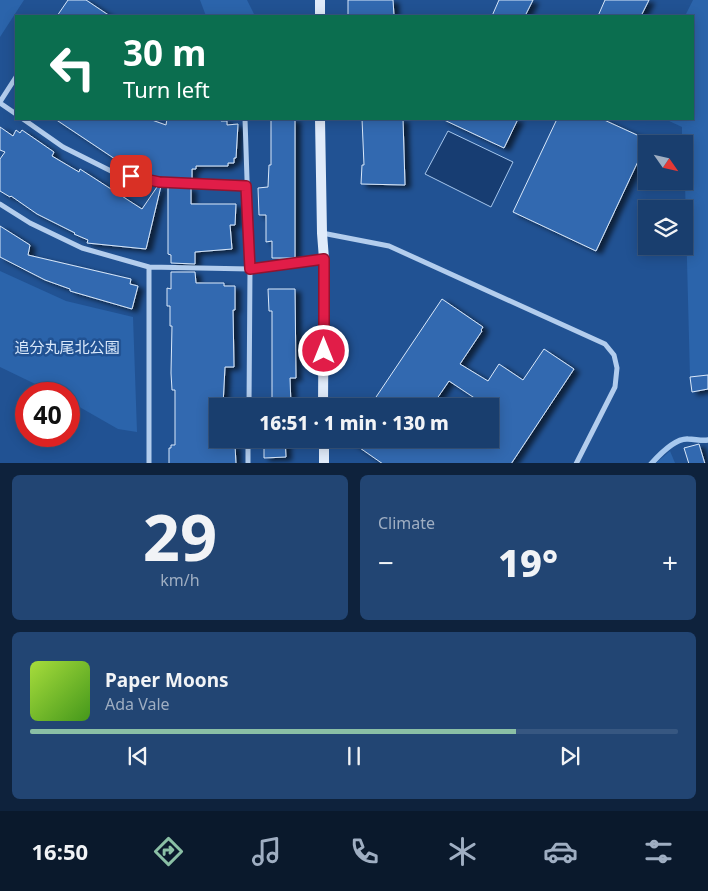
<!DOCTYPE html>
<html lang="en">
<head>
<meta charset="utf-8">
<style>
	body { margin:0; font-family:"Noto Sans","Noto Sans JP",sans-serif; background:#224573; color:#f1f3f6; height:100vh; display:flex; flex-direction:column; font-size:19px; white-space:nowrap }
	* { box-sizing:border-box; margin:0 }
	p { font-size:16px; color:#9faec2 }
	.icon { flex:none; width:28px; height:28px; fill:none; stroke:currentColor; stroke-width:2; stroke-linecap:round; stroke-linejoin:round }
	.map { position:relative; height:463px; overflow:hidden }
	.panel { display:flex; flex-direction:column; gap:12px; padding:12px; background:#0e223c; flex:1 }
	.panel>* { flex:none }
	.guide { position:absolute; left:15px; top:15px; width:679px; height:105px; border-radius:0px; box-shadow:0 2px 12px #0003,0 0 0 1px #375781; background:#0b6e4f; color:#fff; overflow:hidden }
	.needle { width:32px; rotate:124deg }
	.buttons { position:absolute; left:638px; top:135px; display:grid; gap:10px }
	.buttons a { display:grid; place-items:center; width:55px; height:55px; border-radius:0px; background:#193e6e; box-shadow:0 2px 12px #0003,0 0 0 1px #375781; font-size:25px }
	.speed { position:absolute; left:15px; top:382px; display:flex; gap:10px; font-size:25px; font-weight:700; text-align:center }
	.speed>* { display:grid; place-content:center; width:65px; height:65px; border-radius:50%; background:#193e6e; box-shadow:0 2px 12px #0003,0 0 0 1px #375781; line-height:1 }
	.speed .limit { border:8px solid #d22; background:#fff; color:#111 }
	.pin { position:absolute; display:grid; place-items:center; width:42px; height:42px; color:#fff; margin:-21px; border-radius:10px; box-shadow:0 2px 8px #0006 }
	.me { position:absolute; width:55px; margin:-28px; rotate:0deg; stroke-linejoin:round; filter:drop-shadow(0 0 4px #0008) }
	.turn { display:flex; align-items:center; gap:18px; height:105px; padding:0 25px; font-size:22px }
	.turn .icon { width:65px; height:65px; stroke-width:2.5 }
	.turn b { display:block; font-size:35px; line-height:42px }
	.big { font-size:38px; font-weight:800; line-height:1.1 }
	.panel .tile { flex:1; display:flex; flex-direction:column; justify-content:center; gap:8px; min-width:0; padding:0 18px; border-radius:8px; background:#224573 }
	.panel .dial { align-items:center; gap:0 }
	.dial b { font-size:65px; line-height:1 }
	.song { display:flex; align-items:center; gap:15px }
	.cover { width:60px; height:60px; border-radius:8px; background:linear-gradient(135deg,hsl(80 70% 55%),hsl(100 70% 35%)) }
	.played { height:5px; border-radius:2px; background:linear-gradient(90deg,#8abfa5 75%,#375781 75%) }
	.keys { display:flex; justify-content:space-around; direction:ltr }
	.heat { display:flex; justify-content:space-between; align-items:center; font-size:28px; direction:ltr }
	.panel .tiles { flex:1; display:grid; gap:12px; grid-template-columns:1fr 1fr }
	.tile:last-child { grid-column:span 2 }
	.trip { position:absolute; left:209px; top:398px; width:290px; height:50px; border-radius:0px; background:#193e6e; box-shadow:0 2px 12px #0003,0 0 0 1px #375781; font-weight:800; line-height:50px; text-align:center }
	.dock { display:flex; height:80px; justify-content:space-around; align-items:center; background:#0a192c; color:#9faec2 }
	.dock .icon { width:35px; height:35px }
	.dock .active { color:#8abfa5 }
	.dock b { font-size:22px; color:#f1f3f6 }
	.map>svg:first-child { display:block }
</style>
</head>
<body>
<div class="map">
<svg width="708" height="464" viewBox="0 0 708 464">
	<defs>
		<filter id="shadow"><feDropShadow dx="5.5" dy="3" stdDeviation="2.5" flood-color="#0009"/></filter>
	</defs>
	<rect width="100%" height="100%" fill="#215293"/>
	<path fill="#2b64ab" d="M 0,0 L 24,0 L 0,37 Z
		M 200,0 L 247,0 L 255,16 L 206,16 Z
		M 693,0 L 708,0 L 708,389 L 692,392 L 690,377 L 684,144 L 682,144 L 682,127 L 667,120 L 692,119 L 692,16 L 685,16 Z
		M 0,271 L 66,301 L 133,317 L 137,432 L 118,429 L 69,401 L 69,394 L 56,394 L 0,367 Z
		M 670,451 L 675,463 L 656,463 Z"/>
	<path fill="#173d72" stroke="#a7c8ee" d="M 448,131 L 513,162 L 491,207 L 425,174 Z"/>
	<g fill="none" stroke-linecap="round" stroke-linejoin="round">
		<path stroke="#a7c8ee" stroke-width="5.5" d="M 651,464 C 659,455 675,438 688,439 C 695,439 701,441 708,440"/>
	</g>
	<path fill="#3169b0" stroke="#d9e8fa" filter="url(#shadow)" d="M 68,0 L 86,0 L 110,16 L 57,16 Z
		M 348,0 L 393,0 L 394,16 L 348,16 Z
		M 499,0 L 533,0 L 525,16 L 492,16 Z
		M 605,0 L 649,0 L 641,16 L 598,16 Z
		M 55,119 L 149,119 L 166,125 L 167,119 L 221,119 L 221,121 L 227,121 L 227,125 L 238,124 L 236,158 L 234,158 L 234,163 L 228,163 L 228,166 L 196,166 L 196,169 L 192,169 L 192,179 L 160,178 L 136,173 Z
		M 271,119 L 295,119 L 295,258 L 272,258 L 272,241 L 266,242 L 266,215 L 259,215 L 258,188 L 268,187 L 269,165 L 271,165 Z
		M 362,119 L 403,119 L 405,185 L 361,184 L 362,165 L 364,165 Z
		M 442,119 L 518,119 L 504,148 Z
		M 557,119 L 602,119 L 648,140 L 596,251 L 513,212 Z
		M 0,127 L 13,136 L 16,130 L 20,133 L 22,130 L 54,152 L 52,156 L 79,172 L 80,169 L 142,209 L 157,187 L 154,185 L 161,186 L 146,249 L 87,243 L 88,240 L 74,234 L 75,233 L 37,214 L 11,196 L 10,197 L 0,191 L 0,159 L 5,152 L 0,150 Z
		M 168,187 L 191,188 L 191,204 L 236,204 L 235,225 L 230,225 L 232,249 L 195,252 L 195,264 L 171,263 L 171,255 L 168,254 Z
		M 0,226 L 30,245 L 28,255 L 131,279 L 130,284 L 138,286 L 132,309 L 70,291 L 70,289 L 45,280 L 0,257 Z
		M 171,272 L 195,272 L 196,283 L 224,283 L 224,286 L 235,286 L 235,310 L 233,310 L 234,367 L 225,367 L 223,405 L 218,405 L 218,446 L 235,445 L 236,464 L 169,464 L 169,448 L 171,448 L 171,445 L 175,445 L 175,390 L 172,390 L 171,373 L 172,326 L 170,326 L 170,306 L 167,306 L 167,288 L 171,289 Z
		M 268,289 L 295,289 L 296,378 L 290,378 L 291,406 L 272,406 L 272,311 L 269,311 Z
		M 442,299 L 483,327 L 481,330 L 482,331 L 460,364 L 488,381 L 499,364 L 523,380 L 544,349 L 574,369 L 511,464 L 383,464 L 347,439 L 490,439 L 490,406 L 471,406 L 476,399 L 449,381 L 432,406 L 370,406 Z
		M 708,375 L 708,389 L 692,392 L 690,377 Z
		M 264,439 L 285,439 L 286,457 L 264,458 Z
		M 699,444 L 705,464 L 689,464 L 684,448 Z"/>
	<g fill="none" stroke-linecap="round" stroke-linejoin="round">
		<path stroke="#b3cded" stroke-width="5" d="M 0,102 L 16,77
			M 0,103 L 16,114
			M 23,119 L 63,147 L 117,174 L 159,182 L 246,186
			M 245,119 L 250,269 L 249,406
			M 0,204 L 30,223 L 82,248 L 149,267 L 149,464
			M 322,233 L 389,246 L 605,344 L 614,355 L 617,368 L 615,387 L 576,464
			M 149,267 L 250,269 L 324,259
			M 248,464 L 248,439"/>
		<path stroke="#e0ebfa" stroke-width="10" d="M 320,16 L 320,0
			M 320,119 L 322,233 L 324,259 L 323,406
			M 324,439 L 324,464"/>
	</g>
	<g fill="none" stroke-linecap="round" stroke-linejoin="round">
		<g stroke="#92132f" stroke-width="12">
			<path id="route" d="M 131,176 L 159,182 L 246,186 L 250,269 L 324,259 L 324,351"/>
		</g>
		<use href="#route" stroke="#e11d48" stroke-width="9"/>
	</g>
	<g text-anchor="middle" stroke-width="5" stroke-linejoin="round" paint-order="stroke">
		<g font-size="15" fill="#d9e8fa" stroke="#215293">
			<text x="67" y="353">追分丸尾北公園</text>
		</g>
	</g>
</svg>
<div class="buttons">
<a><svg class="needle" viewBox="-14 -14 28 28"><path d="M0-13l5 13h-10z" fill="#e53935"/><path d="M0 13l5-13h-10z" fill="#9faec2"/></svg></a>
<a><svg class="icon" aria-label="layers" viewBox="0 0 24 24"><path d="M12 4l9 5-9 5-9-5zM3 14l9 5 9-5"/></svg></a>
</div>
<div class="speed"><div class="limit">40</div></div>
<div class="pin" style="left:131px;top:176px;background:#d93025"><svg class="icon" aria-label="arrive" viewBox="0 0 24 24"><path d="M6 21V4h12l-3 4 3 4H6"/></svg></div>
<svg class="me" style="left:324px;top:351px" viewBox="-20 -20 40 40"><circle r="17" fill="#e11d48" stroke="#fff" stroke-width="3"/><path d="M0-11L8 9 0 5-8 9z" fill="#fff"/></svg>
<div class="trip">16:51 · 1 min · 130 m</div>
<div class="guide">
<div class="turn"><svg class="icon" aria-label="left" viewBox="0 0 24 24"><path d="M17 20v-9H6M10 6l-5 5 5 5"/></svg><div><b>30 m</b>Turn left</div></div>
</div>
</div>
<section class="panel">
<div class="tiles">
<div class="tile dial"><b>29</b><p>km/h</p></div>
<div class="tile"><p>Climate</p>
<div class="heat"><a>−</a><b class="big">19°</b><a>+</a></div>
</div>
<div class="tile">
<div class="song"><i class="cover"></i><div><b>Paper Moons</b><p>Ada Vale</p></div></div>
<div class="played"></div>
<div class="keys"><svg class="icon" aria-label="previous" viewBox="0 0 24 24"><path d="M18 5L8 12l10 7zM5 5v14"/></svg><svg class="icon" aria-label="pause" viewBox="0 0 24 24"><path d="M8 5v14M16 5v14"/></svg><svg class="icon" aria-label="next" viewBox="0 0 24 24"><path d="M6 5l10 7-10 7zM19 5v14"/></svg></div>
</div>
</div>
</section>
<nav class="dock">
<b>16:50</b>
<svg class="icon active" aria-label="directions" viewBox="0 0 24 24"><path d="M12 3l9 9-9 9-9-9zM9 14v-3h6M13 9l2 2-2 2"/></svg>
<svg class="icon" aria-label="music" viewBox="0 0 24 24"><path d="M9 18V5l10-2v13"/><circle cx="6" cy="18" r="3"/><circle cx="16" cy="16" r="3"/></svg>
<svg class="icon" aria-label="phone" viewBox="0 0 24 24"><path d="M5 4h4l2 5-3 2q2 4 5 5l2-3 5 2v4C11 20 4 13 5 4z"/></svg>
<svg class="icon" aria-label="climate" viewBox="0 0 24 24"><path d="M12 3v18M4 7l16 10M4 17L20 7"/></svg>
<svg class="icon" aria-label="car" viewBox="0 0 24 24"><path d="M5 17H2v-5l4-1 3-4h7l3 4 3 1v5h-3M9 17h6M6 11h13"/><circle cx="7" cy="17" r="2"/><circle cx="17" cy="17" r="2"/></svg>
<svg class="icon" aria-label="filters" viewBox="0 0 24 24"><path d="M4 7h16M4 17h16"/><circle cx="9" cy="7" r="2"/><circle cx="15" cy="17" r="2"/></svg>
</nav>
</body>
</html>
